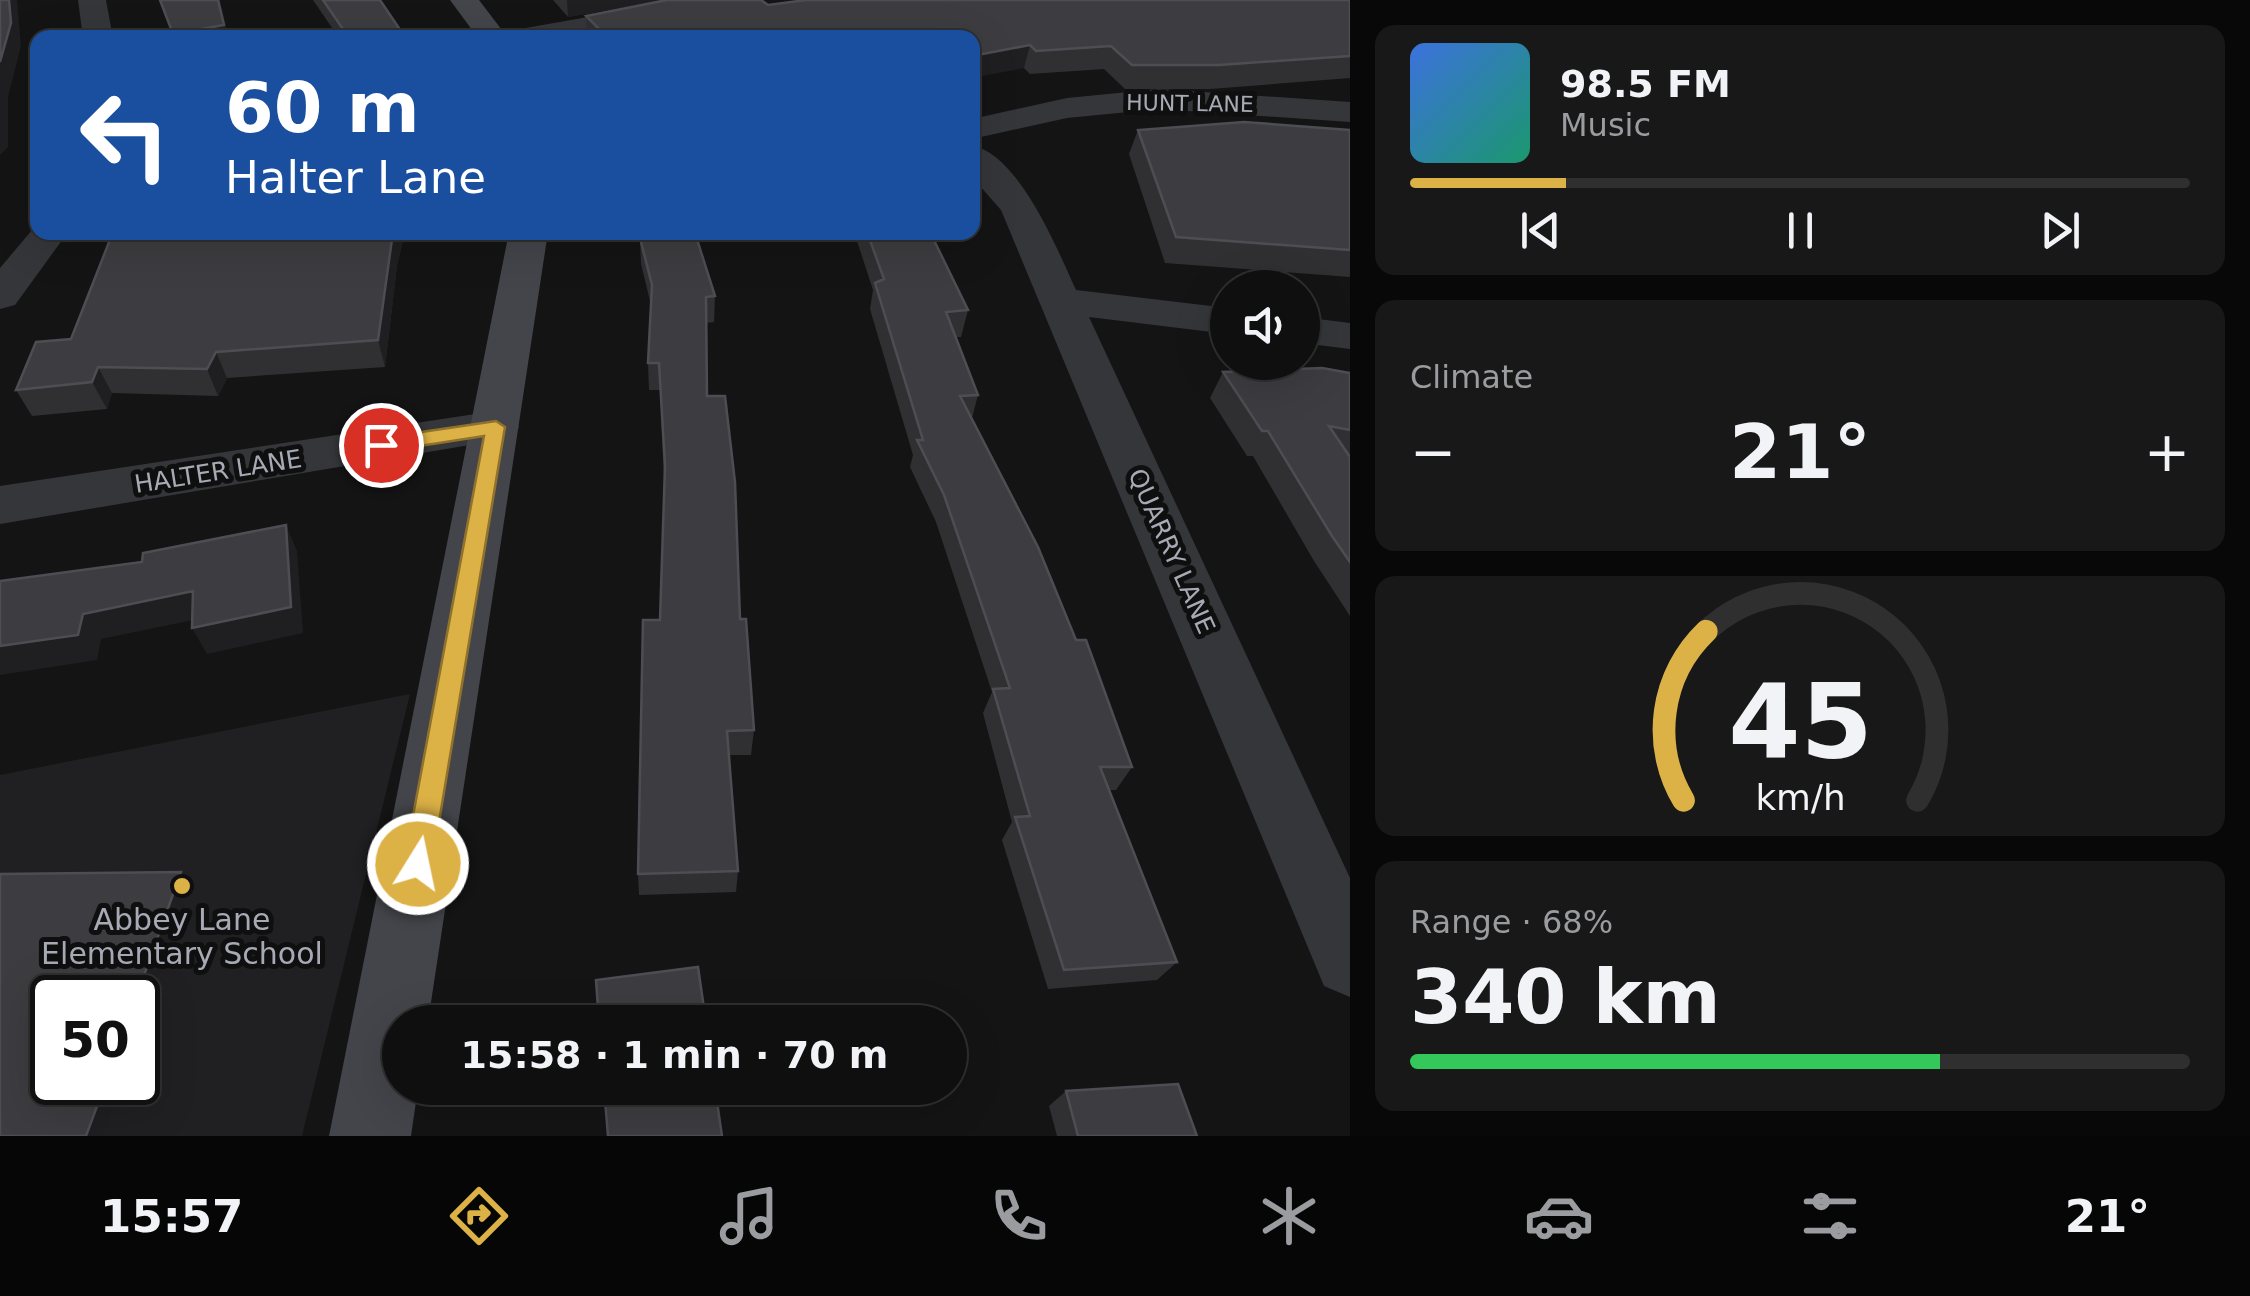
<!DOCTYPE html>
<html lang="en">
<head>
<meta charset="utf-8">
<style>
	body { margin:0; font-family:"DejaVu Sans",sans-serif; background:#181819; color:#f1f3f6; height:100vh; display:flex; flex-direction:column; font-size:38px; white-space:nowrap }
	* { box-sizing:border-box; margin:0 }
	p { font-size:32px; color:#9b9c9f }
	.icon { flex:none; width:55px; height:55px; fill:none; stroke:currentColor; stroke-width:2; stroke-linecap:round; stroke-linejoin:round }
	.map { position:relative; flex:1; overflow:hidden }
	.drawer { display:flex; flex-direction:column; gap:25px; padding:25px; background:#080809; width:900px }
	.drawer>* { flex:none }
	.banner { position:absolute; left:30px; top:30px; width:950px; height:210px; border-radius:20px; box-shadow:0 10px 40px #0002,0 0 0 2px #2f2f30; background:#1a4fa0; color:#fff; overflow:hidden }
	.fabs { position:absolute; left:1210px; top:270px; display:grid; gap:20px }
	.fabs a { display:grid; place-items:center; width:110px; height:110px; border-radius:50%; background:#0f0f10; box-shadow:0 10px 40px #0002,0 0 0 2px #2f2f30; font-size:50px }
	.speed { position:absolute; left:30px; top:975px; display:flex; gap:20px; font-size:50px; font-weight:700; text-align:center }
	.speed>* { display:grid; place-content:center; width:130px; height:130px; border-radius:50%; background:#0f0f10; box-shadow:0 10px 40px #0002,0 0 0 2px #2f2f30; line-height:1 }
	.speed .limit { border:5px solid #111; border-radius:15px; background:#fff; color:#111 }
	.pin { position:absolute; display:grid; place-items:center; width:85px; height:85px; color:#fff; margin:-42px; border:5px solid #fff; border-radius:50%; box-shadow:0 2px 10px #0007 }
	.me { position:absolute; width:110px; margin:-55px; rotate:10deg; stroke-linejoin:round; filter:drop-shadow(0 0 8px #0008) }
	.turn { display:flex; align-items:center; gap:35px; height:210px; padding:0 30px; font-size:45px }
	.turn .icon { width:130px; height:130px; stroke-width:2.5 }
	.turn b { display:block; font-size:70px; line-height:85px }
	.big { font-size:75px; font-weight:700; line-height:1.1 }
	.drawer .tile { flex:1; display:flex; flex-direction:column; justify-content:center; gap:15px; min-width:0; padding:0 35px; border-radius:20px; background:#181819 }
	.drawer .dial { align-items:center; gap:0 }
	.dial svg { height:260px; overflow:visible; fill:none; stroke:#2f2f30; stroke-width:7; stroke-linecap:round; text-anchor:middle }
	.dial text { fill:#f1f3f6; stroke:none }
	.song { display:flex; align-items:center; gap:30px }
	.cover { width:120px; height:120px; border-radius:15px; background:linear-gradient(135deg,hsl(220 70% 55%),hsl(160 70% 35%)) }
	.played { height:10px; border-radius:5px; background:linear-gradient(90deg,#dcb145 20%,#2f2f30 20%) }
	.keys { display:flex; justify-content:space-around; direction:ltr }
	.heat { display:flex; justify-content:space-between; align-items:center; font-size:55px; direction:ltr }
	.charge { height:15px; border-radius:8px; background:linear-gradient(90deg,#34c759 68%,#2f2f30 0) }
	.trip { position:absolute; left:382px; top:1005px; width:585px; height:100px; border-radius:50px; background:#0f0f10; box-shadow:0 10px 40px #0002,0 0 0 2px #2f2f30; font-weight:700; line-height:100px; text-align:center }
	.tab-bar { display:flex; height:160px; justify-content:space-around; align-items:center; background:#060606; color:#9b9c9f }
	.tab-bar .icon { width:70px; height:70px }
	.tab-bar .on { color:#dcb145 }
	.tab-bar b { font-size:45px; color:#f1f3f6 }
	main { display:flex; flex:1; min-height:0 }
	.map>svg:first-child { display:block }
</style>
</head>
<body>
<main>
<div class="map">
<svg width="1350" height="1136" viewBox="0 0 1350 1136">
	<rect width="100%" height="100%" fill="#141415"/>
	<path fill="#202022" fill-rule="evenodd" d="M 410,694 L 302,1136 L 0,1136 L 0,775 ZM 52,998 L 138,998 L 138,1082 L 52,1082 Z"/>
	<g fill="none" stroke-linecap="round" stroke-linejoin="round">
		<path fill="#35363a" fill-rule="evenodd" d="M 78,0 L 106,0 L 113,38 L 83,38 Z
			M 684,0 L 745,0 L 731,8 L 571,38 L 506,38 L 520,29 Z
			M 1159,89 L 1350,102 L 1350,122 L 1159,109 L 1067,118 L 972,139 L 972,119 L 1067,98 Z
			M 972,145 C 1020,156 1057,249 1076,290 L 1228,308 L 1228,334 L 1089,317 L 1350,878 L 1350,997 L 1324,986 L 1001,210 L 972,177 Z
			M 38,223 L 38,232 L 68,232 L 15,305 L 0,309 L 0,268 Z
			M 1302,317 L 1350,323 L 1350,349 L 1302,343 Z
			M 495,411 L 512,416 L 519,427 L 512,438 L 0,524 L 0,486 Z"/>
		<path fill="#44454a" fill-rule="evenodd" d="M 450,0 L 479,0 L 508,38 L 478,38 Z
			M 509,232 L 548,232 L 428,1022 L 400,1022 L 400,1088 L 418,1088 L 411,1136 L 329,1136 Z"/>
	</g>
	<path fill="#303033" d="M 313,0 L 380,0 L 403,34 L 404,38 L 339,38 Z
		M 553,0 L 662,0 L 568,17 Z
		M 1350,0 L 1350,78 L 1210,89 L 1125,89 L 1104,69 L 1030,74 L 1024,68 L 972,38 L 587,38 L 586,16 L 768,5 Z
		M 1138,130 L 1350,130 L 1350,277 L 1165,263 L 1129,154 Z
		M 113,232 L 405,232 L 397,266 L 385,367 L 227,378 L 218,396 L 112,393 L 107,409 L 32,416 L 16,390 L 71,339 Z
		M 854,232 L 930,232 L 968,310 L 961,337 L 956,337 L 978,395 L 972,418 L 1076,640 L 1132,767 L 1116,790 L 1109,790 L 1177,962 L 1157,980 L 1048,989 L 1002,840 L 1012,822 L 983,713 L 992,692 L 936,522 L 910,467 L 913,455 L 870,309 L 873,290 Z
		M 640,238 L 715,296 L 714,322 L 706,323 L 707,396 L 740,619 L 754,730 L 751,755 L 729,755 L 738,871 L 736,892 L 639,895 L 638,874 L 660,620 L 664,479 L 660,390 L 649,390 L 648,363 L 651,305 L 641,264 Z
		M 1223,372 L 1350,373 L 1350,616 L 1314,561 L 1253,456 L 1247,456 L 1210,398 Z
		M 1066,1091 L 1197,1136 L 1057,1136 L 1049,1106 Z"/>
	<path fill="#1f1f21" d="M 9,0 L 17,0 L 21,46 L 8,97 L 8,147 L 0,155 L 0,62 Z
		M 218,0 L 220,0 L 229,38 L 174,38 L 173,34 Z
		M 567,0 L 662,0 L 568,17 Z
		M 1030,45 L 1024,68 L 972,78 L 972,56 Z
		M 393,232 L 405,232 L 397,266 L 385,367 L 378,340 Z
		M 216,352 L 227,378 L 218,396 L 207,369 Z
		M 98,367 L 112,393 L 107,409 L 92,382 Z
		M 286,525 L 297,551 L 303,633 L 207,654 L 192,628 Z
		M 193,591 L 208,617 L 101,639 L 97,660 L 0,675 L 0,646 L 83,614 Z
		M 181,872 L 191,883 L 138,1036 L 138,998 L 136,998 Z
		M 106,1082 L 121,1082 L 103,1136 L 86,1136 Z"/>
	<path fill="#3d3d41" stroke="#4d4e53" stroke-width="2.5" d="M 0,0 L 9,0 L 11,23 L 0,62 Z
		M 160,0 L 218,0 L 224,25 L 173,34 Z
		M 323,0 L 380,0 L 403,34 L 381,38 L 349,38 Z
		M 667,0 L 761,0 L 768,5 L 806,0 L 1350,0 L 1350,56 L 1219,65 L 1132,65 L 1111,46 L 1036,51 L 1030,45 L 972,56 L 972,38 L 608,38 L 586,16 Z
		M 1244,122 L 1350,130 L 1350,250 L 1176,237 L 1138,130 Z
		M 113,232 L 393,232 L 378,340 L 216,352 L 207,369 L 98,367 L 92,382 L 16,390 L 36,342 L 71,339 Z
		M 867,232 L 930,232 L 968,310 L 946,312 L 978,395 L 960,396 L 1038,547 L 1076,640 L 1086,640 L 1132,767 L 1100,767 L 1177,962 L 1064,970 L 1015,817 L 1030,816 L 993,689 L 1010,688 L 944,495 L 917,440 L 923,440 L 875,283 L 884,279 Z
		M 695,233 L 715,296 L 706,297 L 707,396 L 725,396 L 735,482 L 740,619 L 746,619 L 754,730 L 727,731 L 738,871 L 638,874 L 643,620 L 660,620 L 665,466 L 659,363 L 648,363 L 652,285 L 640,238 Z
		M 1322,368 L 1350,373 L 1350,430 L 1329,426 L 1350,457 L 1350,562 L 1332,536 L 1268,431 L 1262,431 L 1223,372 Z
		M 286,525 L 291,607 L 192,628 L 193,591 L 83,614 L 78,635 L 0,646 L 0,581 L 142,562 L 143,553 Z
		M 181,872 L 136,998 L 52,998 L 52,1082 L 106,1082 L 86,1136 L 0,1136 L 0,874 Z
		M 698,967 L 706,1022 L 599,1022 L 596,980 Z
		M 1178,1084 L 1197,1136 L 1078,1136 L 1066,1091 Z
		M 604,1088 L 715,1088 L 722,1136 L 608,1136 Z"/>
	<path fill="#dcb145" stroke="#8f732d" stroke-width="2.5" d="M 496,421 L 505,427 L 432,864 L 428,874 L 418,878 L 408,874 L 404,864 L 484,436 L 381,452 L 371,445 L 381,438 Z"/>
	<circle fill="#dcb145" stroke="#0f0f10" stroke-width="4" cx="182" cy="886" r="10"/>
	<g text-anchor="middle" stroke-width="10" stroke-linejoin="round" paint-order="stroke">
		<g font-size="22" fill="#a7aab4" stroke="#0f0f10">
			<text transform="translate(1190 103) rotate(1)" y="8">HUNT LANE</text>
		</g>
		<g font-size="25" fill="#a7aab4" stroke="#0f0f10">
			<text transform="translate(218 471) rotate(-9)" y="9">HALTER LANE</text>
			<text transform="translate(1172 551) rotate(66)" y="9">QUARRY LANE</text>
		</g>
		<g font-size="30" fill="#a7aab4" stroke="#0f0f10">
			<text x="182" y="930">Abbey Lane<tspan x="182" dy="34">Elementary School</tspan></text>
		</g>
	</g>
</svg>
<div class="fabs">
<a><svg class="icon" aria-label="sound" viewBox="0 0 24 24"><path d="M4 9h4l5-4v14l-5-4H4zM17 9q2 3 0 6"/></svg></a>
</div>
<div class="speed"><div class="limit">50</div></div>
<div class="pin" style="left:381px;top:445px;background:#d93025"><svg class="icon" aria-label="arrive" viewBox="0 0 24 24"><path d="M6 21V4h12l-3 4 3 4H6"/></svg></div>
<svg class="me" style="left:418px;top:864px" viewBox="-20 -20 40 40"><circle r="17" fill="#dcb145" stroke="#fff" stroke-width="3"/><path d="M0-11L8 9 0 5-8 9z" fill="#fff"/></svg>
<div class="trip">15:58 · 1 min · 70 m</div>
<div class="banner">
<div class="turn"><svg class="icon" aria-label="left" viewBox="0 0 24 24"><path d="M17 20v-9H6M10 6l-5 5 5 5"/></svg><div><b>60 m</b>Halter Lane</div></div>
</div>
</div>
<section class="drawer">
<div class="tile">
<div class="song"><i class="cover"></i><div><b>98.5 FM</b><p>Music</p></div></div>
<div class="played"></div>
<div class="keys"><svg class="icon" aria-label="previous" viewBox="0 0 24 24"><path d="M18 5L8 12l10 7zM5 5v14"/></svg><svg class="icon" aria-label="pause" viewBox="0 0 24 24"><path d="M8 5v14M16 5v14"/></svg><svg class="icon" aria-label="next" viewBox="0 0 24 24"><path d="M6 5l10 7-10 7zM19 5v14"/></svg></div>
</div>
<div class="tile"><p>Climate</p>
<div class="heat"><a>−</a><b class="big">21°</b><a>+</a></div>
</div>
<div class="tile dial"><svg viewBox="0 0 100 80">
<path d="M14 69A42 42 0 1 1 86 69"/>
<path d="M14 69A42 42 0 0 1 21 17" stroke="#dcb145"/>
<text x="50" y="56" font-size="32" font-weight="700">45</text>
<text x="50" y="72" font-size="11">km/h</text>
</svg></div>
<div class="tile"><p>Range · 68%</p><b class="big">340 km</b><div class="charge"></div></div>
</section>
</main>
<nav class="tab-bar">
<b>15:57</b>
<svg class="icon on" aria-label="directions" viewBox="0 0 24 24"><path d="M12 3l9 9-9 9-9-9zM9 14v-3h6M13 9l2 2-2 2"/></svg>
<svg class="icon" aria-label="music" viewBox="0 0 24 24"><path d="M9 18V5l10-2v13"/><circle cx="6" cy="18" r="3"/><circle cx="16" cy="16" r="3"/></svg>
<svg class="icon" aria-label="phone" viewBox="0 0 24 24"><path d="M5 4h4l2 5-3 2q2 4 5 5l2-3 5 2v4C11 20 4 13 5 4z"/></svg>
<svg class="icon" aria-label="climate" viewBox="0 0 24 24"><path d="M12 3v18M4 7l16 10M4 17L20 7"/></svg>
<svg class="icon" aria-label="car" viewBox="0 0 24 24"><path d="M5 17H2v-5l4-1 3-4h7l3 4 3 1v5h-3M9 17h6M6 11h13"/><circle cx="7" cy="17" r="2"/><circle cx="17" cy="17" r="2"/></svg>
<svg class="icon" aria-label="filters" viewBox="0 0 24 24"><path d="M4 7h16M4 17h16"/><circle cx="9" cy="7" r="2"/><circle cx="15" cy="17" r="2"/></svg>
<b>21°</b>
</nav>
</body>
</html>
